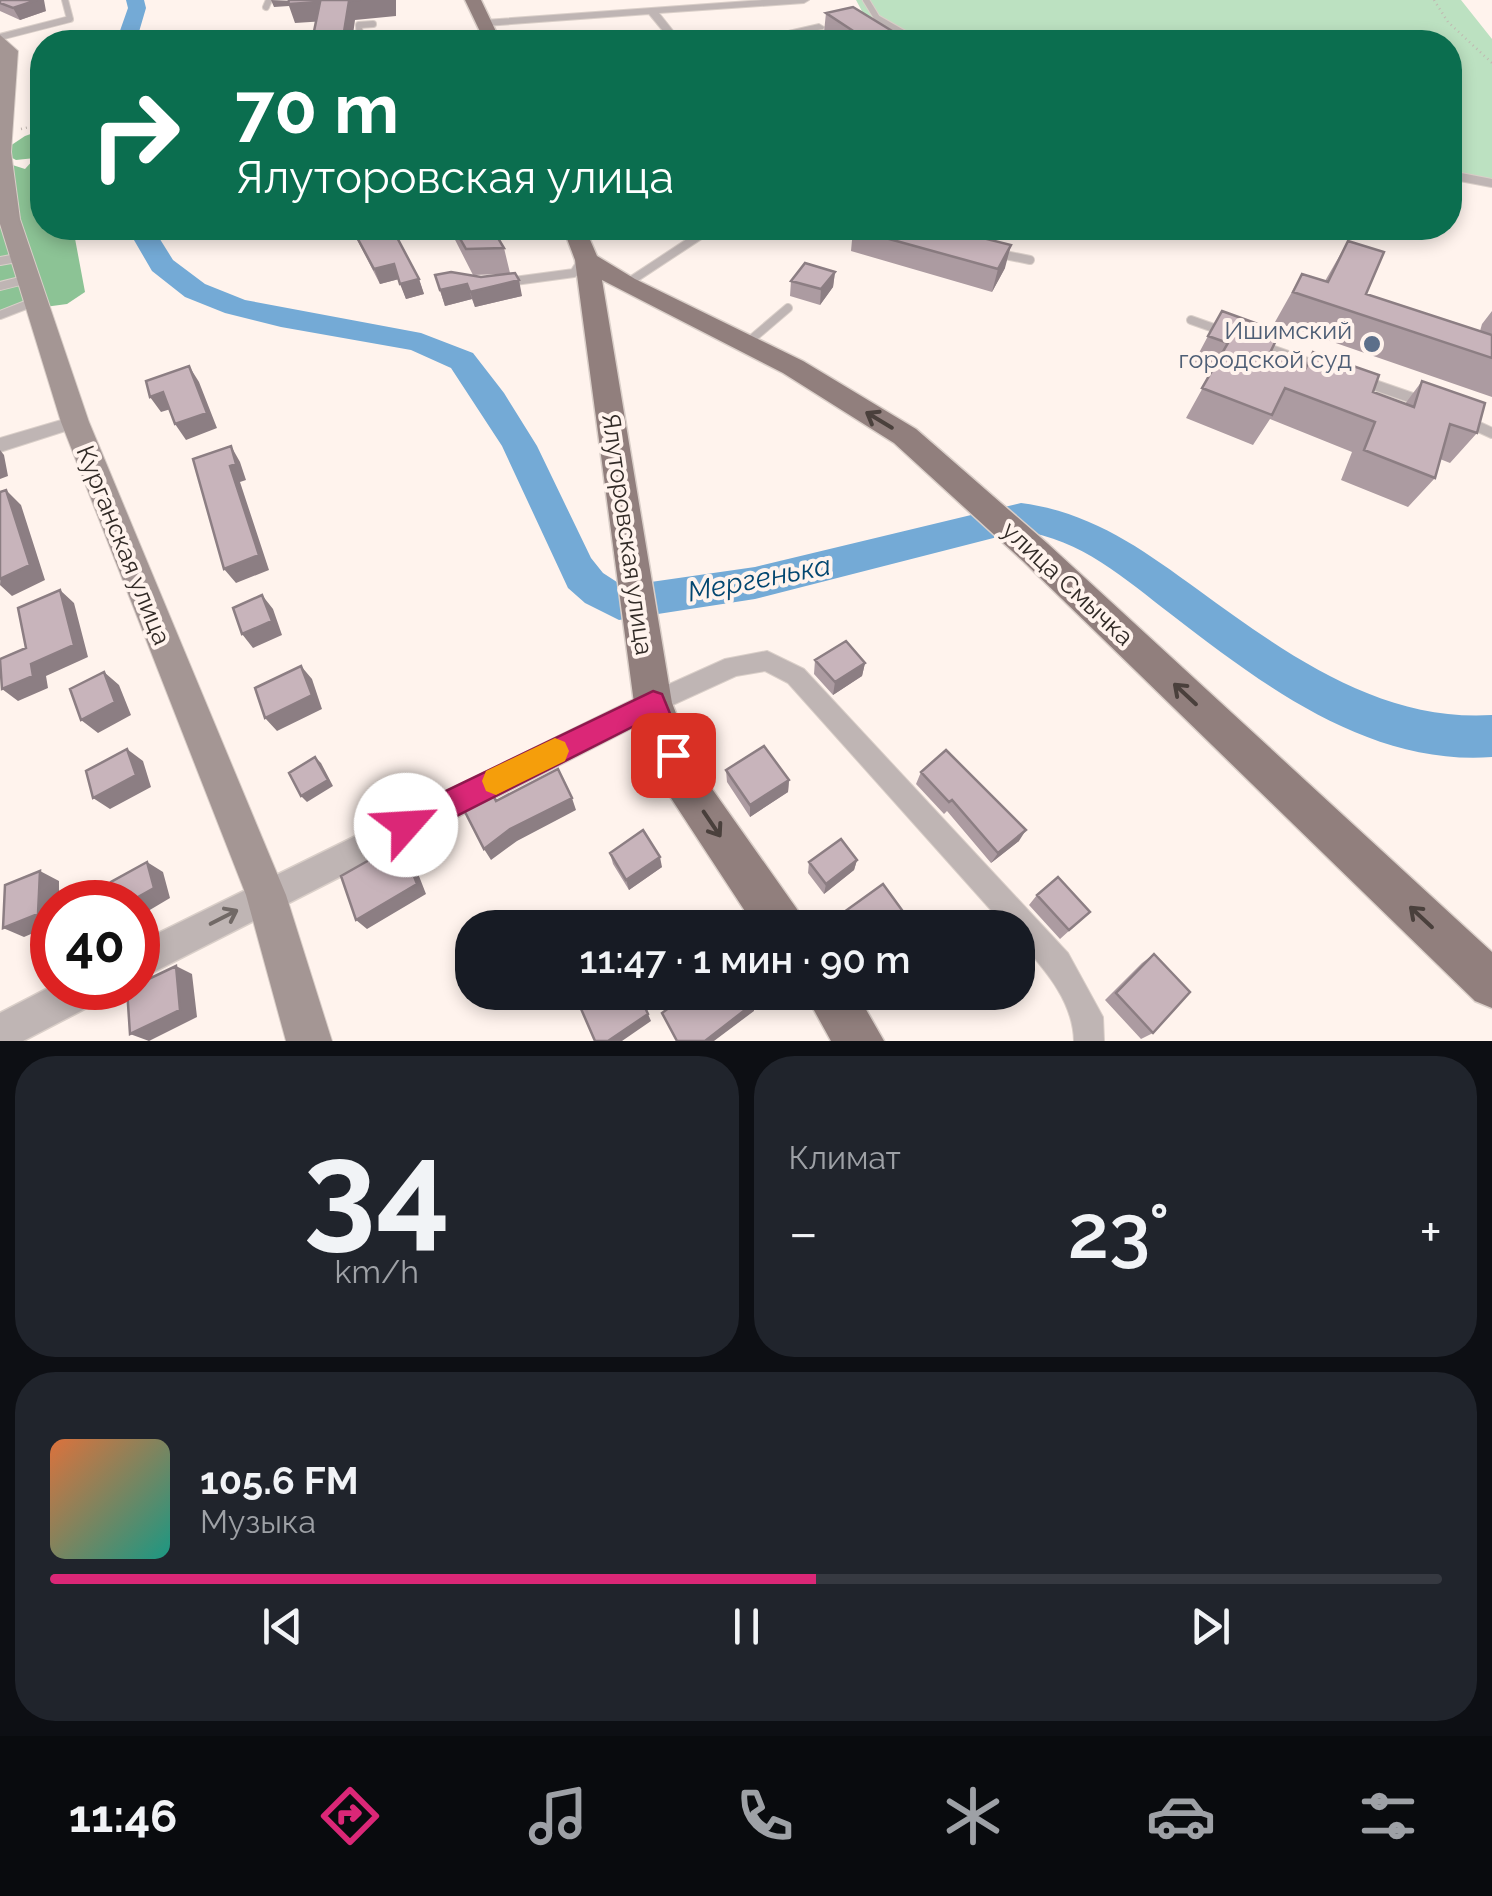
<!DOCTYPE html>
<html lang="ru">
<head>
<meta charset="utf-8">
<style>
	body { margin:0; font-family:Raleway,sans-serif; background:#20242c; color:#f1f3f6; height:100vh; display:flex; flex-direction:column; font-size:38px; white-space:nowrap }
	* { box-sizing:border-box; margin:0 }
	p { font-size:32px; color:#9ea1a6 }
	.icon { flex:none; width:55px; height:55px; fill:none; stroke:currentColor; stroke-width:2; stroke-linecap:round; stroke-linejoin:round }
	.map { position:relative; height:1041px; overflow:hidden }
	.side { display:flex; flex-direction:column; gap:15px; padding:15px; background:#0d0f14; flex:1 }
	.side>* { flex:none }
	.banner { position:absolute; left:30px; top:30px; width:1432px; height:210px; border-radius:40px; box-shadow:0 5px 15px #0003; background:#0b6e4f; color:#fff; overflow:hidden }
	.speed { position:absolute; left:30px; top:880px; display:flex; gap:20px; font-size:50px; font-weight:700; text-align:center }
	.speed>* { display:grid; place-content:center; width:130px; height:130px; border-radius:50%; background:#171b24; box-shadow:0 5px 15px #0003; line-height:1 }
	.speed .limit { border:15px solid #d22; background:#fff; color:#111 }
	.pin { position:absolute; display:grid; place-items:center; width:85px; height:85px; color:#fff; margin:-42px; border-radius:20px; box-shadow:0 5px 15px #0006 }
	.me { position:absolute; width:110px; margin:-55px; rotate:64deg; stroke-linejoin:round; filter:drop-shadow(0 0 8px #0008) }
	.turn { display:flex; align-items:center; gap:35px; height:210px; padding:0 40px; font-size:45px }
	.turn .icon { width:130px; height:130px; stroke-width:2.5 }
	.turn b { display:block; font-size:70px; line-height:85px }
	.big { font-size:75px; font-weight:600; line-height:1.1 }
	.side .widget { flex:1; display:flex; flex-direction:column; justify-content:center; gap:15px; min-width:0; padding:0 35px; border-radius:40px; background:#20242c }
	.side .dial { align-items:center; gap:0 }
	.dial b { font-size:130px; line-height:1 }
	.song { display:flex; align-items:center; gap:30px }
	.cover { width:120px; height:120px; border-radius:15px; background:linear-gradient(135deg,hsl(20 70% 55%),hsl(170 70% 35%)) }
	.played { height:10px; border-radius:5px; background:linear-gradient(90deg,#db2777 55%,#363941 55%) }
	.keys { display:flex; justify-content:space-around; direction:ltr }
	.heat { display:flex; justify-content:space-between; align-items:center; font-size:55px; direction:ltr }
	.side .tiles { flex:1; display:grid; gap:15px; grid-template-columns:1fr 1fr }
	.widget:last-child { grid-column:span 2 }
	.trip { position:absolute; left:455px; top:910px; width:580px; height:100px; border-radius:40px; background:#171b24; box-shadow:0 5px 15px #0003; font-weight:600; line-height:100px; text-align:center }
	.dock { display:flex; height:160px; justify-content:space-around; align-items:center; background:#090b0e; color:#9ea1a6 }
	.dock .icon { width:70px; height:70px }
	.dock .on { color:#db2777 }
	.dock b { font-size:45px; color:#f1f3f6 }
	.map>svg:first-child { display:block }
</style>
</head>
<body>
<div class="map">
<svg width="1492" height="1041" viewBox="0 0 1492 1041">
	<rect width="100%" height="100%" fill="#fff3ed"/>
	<path fill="#bce1c1" d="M 856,0 L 1461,0 L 1492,39 L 1492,187 L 1450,179 L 1450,42 L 911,42 L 864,15 Z"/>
	<path fill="#8cc395" d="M 42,130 L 42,228 L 73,228 L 85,292 L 67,304 L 0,313 L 0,161 L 25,169 L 35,158 L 16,160 L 1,152 L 25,136 Z"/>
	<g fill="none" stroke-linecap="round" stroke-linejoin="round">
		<path fill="#74aad6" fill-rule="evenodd" d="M 126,0 L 144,0 L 146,8 L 136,42 L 116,42 L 128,8 Z
			M 127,228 L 153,228 L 173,260 L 205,284 L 245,300 L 421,333 L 473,353 L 504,393 L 537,446 L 591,558 L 603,573 L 623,586 L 755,567 L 1021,503 C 1091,512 1142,549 1197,589 C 1285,653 1379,722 1492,715 L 1492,757 C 1370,766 1264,686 1172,615 C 1125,579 1081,539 1021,531 L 755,599 L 619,620 L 585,603 L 568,588 L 502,446 L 451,368 L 411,350 L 281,327 L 225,313 L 185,297 L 152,271 Z"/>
		<g stroke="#dacfc9" stroke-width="8">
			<path id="service-far2" d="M 866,0 L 877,18 L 919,42
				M 266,7 L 269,0
				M 0,37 L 70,19 L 65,0
				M 360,42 L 359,25 L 373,24
				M 413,42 L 422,42
				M 460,42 L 491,37"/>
		</g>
		<g stroke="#dacfc9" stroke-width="10">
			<path id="service-far1" d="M 1450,175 L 1492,183
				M 995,253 L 1030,260
				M 0,261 L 22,257
				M 507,282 L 574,273 L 582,260
				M 626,284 L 711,228
				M 0,286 L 28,279
				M 0,315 L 36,301
				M 1191,320 L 1225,332
				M 747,343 L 788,308
				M 1260,345 L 1319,366"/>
		</g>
		<g stroke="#dacfc9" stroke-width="12">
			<path id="service" d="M 1363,381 L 1418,400
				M 1470,423 L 1492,433"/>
		</g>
		<g stroke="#dacfc9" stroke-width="2">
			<path id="minor" d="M 763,0 L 809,0 L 804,3 L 659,13 L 682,42 L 672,42 L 649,14 L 485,26 L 480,23 L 485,20 Z
				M 819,24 L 824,27 L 823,29 L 758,42 L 740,42 Z
				M 75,416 L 81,418 L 84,422 L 81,426 L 0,452 L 0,438 Z
				M 767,651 L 804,669 L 1068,953 L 1103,1017 L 1104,1041 L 1074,1041 C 1073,1000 1044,969 1018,939 L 1018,928 L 1007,928 L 788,683 L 765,671 L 736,676 L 653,714 L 645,711 L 641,703 L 645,695 L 725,659 Z"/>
		</g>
		<g stroke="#dacfc9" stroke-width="3">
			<path id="tertiary" d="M 653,690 L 663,694 L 668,703 L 663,712 L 138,980 L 138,943 Z
				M 52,986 L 105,988 L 100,1001 L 23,1041 L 0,1041 L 0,1013 Z"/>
		</g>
		<g stroke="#dacfc9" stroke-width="2">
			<path id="secondary" d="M 0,35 L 18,51 L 11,152 L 20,219 L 89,422 L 286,895 L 332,1041 L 286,1041 L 246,895 L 61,422 L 0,224 Z"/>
		</g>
		<g stroke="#dacfc9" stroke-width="3">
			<path id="primary" d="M 465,0 L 481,0 L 501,42 L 485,42 Z
				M 563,228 L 585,228 L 597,256 L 635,279 L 803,361 L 916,429 L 1048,544 L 1492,952 L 1492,1008 L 1475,1001 L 1024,562 L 894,443 L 783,373 L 602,280 L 672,703 L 698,769 L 799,912 L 805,928 L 756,928 L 669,795 L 634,703 L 575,260 Z
				M 804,992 L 856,992 L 884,1041 L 831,1041 Z"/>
		</g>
		<path stroke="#c1b7b1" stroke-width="2.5" stroke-dasharray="1 4" stroke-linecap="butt" d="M 1434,0 L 1448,22 L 1492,63
			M 21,129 L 42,124"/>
		<use href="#service-far2" stroke="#bfb5b4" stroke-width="6"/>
		<use href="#service-far1" stroke="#bfb5b4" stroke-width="8"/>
		<use href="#service" stroke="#bfb5b4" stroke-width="10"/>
		<use href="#minor" fill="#bfb5b4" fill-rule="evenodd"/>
		<use href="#tertiary" fill="#bfb5b4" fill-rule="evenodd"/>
		<use href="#secondary" fill="#a49694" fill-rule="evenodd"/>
		<use href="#primary" fill="#917f7d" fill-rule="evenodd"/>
	</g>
	<path fill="#ac9ba1" d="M 0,0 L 46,11 L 20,20 L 0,11 Z
		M 826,13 L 910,42 L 839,42 L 824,32 Z
		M 351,228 L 392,228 L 419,279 L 424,294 L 406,299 L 399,279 L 380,284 Z
		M 449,228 L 492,228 L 504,248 L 510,273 L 522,296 L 475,307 L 472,299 L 445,306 L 435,275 L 481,277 L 504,274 L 473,275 Z
		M 853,229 L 1005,268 L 992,292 L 851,251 Z
		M 1348,241 L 1366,294 L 1480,331 L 1482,324 L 1492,311 L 1492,397 L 1275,322 L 1302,274 L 1325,281 Z
		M 835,272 L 833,287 L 820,305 L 790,296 L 791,281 Z
		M 1208,336 L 1303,367 L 1313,352 L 1373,392 L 1405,404 L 1422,381 L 1477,433 L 1450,463 L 1440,459 L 1435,478 L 1408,507 L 1341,480 L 1352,452 L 1270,419 L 1253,445 L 1186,418 L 1211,373 L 1192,366 Z
		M 815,660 L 865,663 L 862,676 L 833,695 L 814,674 Z
		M 726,770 L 789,780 L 788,792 L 750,817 L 727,782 Z
		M 921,772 L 1019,841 L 991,863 L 947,811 L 944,814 L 916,784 Z
		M 610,853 L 662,867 L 629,890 L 613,864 Z
		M 857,860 L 854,870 L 824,894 L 808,873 L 809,862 Z
		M 1037,895 L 1090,912 L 1060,939 L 1029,905 Z
		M 844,912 L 915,928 L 845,928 L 841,922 Z
		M 1154,954 L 1153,1033 L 1141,1039 L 1105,1000 L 1142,963 Z"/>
	<path fill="#8c7e83" d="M 37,0 L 44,0 L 46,11 L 20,20 L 13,8 Z
		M 271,0 L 320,2 L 326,21 L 295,23 L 289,6 L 274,7 Z
		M 360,0 L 396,0 L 396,16 L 355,20 L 352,42 L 312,42 L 312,41 L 349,1 Z
		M 1011,245 L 1005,268 L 992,292 L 998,269 Z
		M 394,264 L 399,279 L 380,284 L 374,269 Z
		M 835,272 L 833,287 L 820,305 L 821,289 Z
		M 419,279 L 424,294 L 406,299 L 400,284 Z
		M 519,280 L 522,296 L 475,307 L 470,292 Z
		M 467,284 L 472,299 L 445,306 L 440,290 Z
		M 189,366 L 199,382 L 217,428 L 186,440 L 175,424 Z
		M 163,392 L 174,408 L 161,412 L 150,397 Z
		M 231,446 L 240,462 L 246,480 L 240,482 L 269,570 L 236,583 L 224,569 Z
		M 0,450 L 4,455 L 8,476 L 0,479 Z
		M 6,490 L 21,505 L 45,580 L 12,596 L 0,585 Z
		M 60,590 L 74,603 L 88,657 L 46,676 L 48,688 L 18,701 L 2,689 L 31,664 Z
		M 262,595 L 273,609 L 282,635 L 253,648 L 242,634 Z
		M 865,663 L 862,676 L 833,695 L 835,682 Z
		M 301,666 L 312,679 L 322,709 L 277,731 L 265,718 Z
		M 104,672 L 119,685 L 131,715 L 98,733 L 81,720 Z
		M 127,749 L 143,761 L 151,787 L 110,809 L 93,798 Z
		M 315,757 L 321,763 L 333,786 L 307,802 L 301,796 Z
		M 789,780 L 788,792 L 750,817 L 750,805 Z
		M 572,798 L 576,810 L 517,841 L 491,860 L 484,849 L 510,829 Z
		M 1026,830 L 1019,841 L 991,863 L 998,853 Z
		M 401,842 L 410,853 L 426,894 L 367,929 L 356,920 Z
		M 660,857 L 662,867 L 629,890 L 626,880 Z
		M 857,860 L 854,870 L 824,894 L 826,884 Z
		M 147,862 L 163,872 L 170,898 L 138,917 L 138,902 L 129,902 Z
		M 40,871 L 59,881 L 59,902 L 52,902 L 52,925 L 24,937 L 3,928 Z
		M 176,966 L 192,974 L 197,1017 L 149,1041 L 130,1034 Z
		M 754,1003 L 754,1011 L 714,1041 L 705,1041 Z
		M 648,1014 L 651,1021 L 622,1041 L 608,1041 Z"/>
	<path fill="#c8b4bb" stroke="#8c7e83" stroke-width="2.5" d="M 0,0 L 37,0 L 13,8 L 0,3 Z
		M 289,0 L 360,0 L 349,1 L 343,38 L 312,41 L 320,2 L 288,4 Z
		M 853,7 L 910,42 L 870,42 L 826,13 Z
		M 408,33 L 416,42 L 353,41 Z
		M 352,228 L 392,228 L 419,279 L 400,284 L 394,264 L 374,269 Z
		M 454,228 L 492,228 L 504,248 L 466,249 Z
		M 854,228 L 943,228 L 1011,245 L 998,269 L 853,229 Z
		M 1348,241 L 1384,252 L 1366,294 L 1492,335 L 1492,358 L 1293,292 L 1302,274 L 1328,282 Z
		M 805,263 L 835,272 L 821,289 L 791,281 Z
		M 451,272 L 481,277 L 515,273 L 519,280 L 470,292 L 467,284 L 440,290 L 435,275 Z
		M 1222,311 L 1280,332 L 1269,355 L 1306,368 L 1313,352 L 1379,375 L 1373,392 L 1414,407 L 1422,381 L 1485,403 L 1477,433 L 1450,424 L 1435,478 L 1364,450 L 1375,422 L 1285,388 L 1272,415 L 1202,388 L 1228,343 L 1208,336 Z
		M 189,366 L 207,413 L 175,424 L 163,392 L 150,397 L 146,381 Z
		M 231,446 L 236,464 L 230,466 L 259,555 L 224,569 L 193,459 Z
		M 6,490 L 30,565 L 0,579 L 0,492 Z
		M 60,590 L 74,645 L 31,664 L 33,676 L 2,689 L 0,659 L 26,648 L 18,608 Z
		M 262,595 L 272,621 L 242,634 L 233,608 Z
		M 846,641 L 865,663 L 835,682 L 815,660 Z
		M 301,666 L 312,695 L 265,718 L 255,688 Z
		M 104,672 L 115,702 L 81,720 L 70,689 Z
		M 764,746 L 789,780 L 750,805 L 726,770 Z
		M 127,749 L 136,775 L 93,798 L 86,771 Z
		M 946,750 L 1026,830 L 998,853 L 952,800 L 949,802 L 921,772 Z
		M 315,757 L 328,780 L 301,796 L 289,773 Z
		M 558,769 L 572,798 L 510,829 L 484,849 L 464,810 L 492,793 L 496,801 Z
		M 643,830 L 660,857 L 626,880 L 610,853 Z
		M 841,839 L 857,860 L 826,884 L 809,862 Z
		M 401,842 L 417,884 L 356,920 L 341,876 Z
		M 147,862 L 154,888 L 129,902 L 116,902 L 111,882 Z
		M 40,871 L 38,914 L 3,928 L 5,885 Z
		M 1058,877 L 1090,912 L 1069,930 L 1037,895 Z
		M 883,884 L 915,928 L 854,928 L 844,912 Z
		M 1154,954 L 1190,992 L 1153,1033 L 1116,993 Z
		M 176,966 L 180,1010 L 130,1034 L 127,989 L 138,988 L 138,984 Z
		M 580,992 L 638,992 L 648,1014 L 608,1041 L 595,1041 L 575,995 Z
		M 690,992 L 748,992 L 754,1003 L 705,1041 L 677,1041 L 662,1013 Z"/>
	<defs><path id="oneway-shaft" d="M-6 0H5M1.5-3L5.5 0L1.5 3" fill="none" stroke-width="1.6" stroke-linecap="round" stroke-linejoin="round" transform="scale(2.5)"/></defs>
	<g stroke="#4a403c">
		<use href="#oneway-shaft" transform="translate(879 420) rotate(-149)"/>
		<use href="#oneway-shaft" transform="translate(1185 694) rotate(-137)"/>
		<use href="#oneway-shaft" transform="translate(712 824) rotate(56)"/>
		<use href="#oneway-shaft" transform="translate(1421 917) rotate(-137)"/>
	</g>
	<use stroke="#716966" href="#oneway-shaft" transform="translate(224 917) rotate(-27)"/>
	<path fill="#db2777" stroke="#8e194d" stroke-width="2.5" d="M 653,691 L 662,694 L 687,755 L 683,764 L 673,768 L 663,764 L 646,720 L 417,836 L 406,840 L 396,836 L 392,825 L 396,815 Z"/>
	<path fill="#f59e0b" d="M 555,738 L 565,742 L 569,751 L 565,761 L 496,795 L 486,791 L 482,781 L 486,771 Z"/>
	<circle fill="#5c6f8a" stroke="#fff3ed" stroke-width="4" cx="1372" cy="344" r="10"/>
	<g text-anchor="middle" stroke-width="8" stroke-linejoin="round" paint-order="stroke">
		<g font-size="25" fill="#4e5e75" stroke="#fff3ed" text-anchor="end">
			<text x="1352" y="339">Ишимский<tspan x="1352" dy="29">городской суд</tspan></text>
		</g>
		<g font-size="25" fill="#322b27" stroke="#fff3ed">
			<text transform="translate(628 534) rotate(82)" y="9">Ялуторовская улица</text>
			<text transform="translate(124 545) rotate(68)" y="9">Курганская улица</text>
			<text transform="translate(1068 583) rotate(43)" y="9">улица Смычка</text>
		</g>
		<g font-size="28" font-style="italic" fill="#024670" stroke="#fff3ed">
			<text transform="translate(759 578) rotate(-11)" y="10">Мергенька</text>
		</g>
	</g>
</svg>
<div class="speed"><div class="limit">40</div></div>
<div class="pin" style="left:673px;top:755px;background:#d93025"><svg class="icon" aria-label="arrive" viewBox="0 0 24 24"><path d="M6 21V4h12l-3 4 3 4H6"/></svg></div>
<svg class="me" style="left:406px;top:825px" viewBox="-20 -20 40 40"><circle r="19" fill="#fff"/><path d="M0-13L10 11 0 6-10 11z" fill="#db2777"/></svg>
<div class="trip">11:47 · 1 мин · 90 m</div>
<div class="banner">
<div class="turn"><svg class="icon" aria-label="right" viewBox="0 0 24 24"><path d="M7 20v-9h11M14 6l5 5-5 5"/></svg><div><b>70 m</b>Ялуторовская улица</div></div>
</div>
</div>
<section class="side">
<div class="tiles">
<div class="widget dial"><b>34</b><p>km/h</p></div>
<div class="widget"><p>Климат</p>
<div class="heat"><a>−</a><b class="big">23°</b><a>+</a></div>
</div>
<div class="widget">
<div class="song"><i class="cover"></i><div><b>105.6 FM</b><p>Музыка</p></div></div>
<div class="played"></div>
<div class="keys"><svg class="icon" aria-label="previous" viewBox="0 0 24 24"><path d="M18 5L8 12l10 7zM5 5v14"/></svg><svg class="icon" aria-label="pause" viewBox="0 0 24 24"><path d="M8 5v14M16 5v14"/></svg><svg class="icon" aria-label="next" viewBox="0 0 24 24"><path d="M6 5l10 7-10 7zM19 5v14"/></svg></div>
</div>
</div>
</section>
<nav class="dock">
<b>11:46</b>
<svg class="icon on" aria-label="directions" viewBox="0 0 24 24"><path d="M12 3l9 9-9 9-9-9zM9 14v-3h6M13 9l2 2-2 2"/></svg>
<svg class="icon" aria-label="music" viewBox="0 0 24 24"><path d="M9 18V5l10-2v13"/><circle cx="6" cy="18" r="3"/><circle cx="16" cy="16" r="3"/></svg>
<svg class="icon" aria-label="phone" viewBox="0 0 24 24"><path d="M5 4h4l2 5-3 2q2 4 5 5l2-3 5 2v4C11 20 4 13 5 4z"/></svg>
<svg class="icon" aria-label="climate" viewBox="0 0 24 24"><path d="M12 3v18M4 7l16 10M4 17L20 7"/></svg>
<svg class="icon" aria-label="car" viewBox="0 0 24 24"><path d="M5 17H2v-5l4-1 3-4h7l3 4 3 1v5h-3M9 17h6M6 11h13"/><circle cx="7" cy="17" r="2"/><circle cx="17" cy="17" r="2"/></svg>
<svg class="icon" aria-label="filters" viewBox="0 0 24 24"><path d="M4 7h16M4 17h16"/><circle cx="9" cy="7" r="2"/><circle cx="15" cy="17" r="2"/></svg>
</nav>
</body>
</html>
